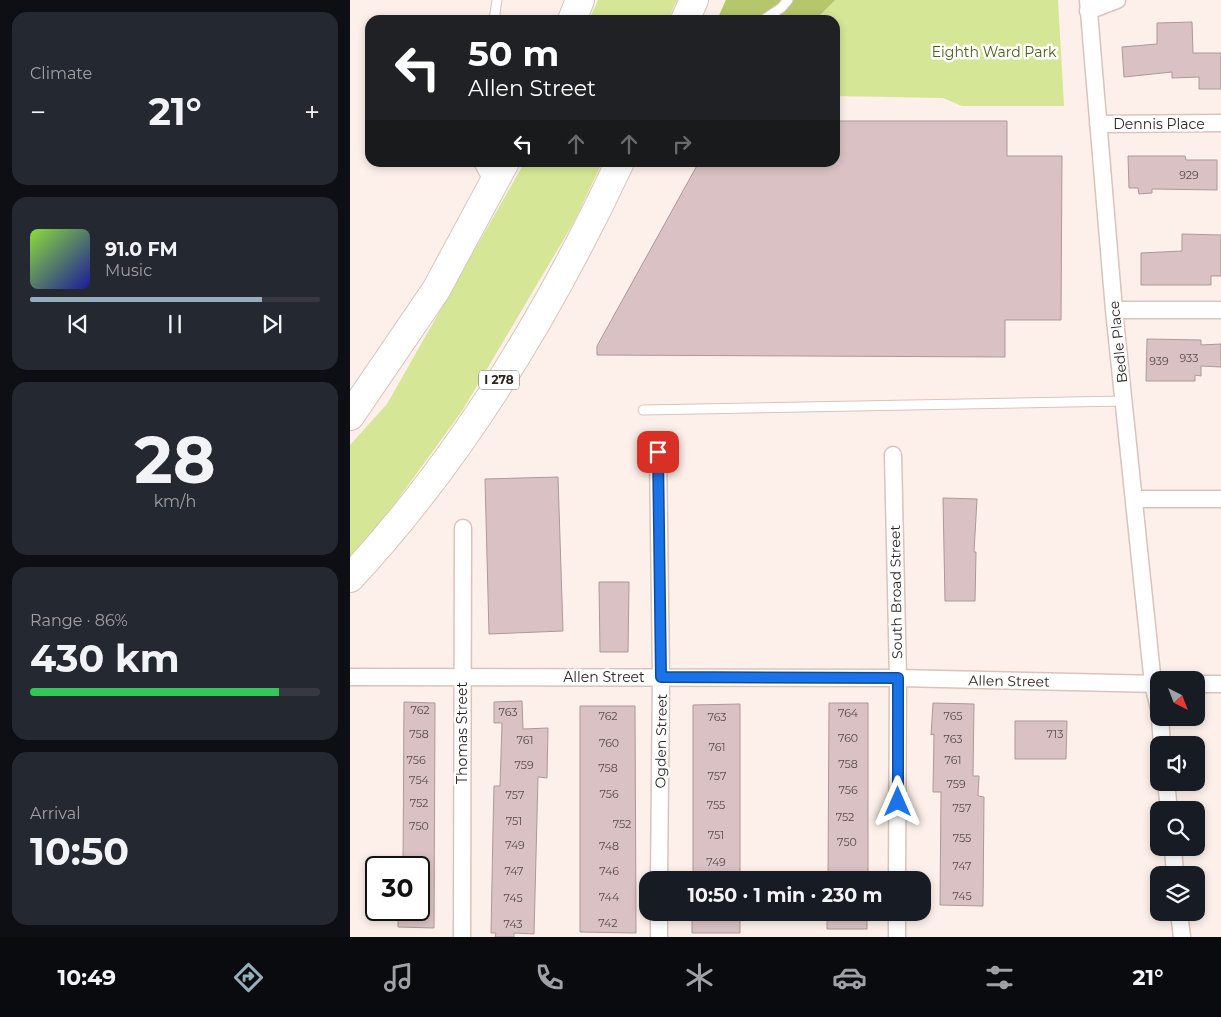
<!DOCTYPE html>
<html lang="en">
<head>
<meta charset="utf-8">
<style>
	body { margin:0; font-family:Montserrat,sans-serif; background:#242831; color:#f1f3f6; height:100vh; display:flex; flex-direction:column; font-size:19px; white-space:nowrap }
	* { box-sizing:border-box; margin:0 }
	p { font-size:16px; color:#9ea1a6 }
	.icon { flex:none; width:28px; height:28px; fill:none; stroke:currentColor; stroke-width:2; stroke-linecap:round; stroke-linejoin:round }
	.map { position:relative; flex:1; overflow:hidden }
	.side { display:flex; flex-direction:column; gap:12px; padding:12px; background:#0d0f14; width:350px }
	.side>* { flex:none }
	.banner { position:absolute; left:15px; top:15px; width:475px; height:152px; border-radius:15px; box-shadow:0 2px 8px #0003; background:#202124; color:#fff; overflow:hidden }
	.needle { width:32px; rotate:138deg }
	.tools { position:absolute; left:800px; top:671px; display:grid; gap:10px }
	.tools a { display:grid; place-items:center; width:55px; height:55px; border-radius:10px; background:#171b24; box-shadow:0 2px 8px #0003; font-size:25px }
	.speed { position:absolute; left:15px; top:856px; display:flex; gap:10px; font-size:25px; font-weight:700; text-align:center }
	.speed>* { display:grid; place-content:center; width:65px; height:65px; border-radius:50%; background:#171b24; box-shadow:0 2px 8px #0003; line-height:1 }
	.speed .limit { border:2px solid #111; border-radius:8px; background:#fff; color:#111 }
	.pin { position:absolute; display:grid; place-items:center; width:42px; height:42px; color:#fff; margin:-21px; border-radius:10px; box-shadow:0 2px 8px #0006 }
	.me { position:absolute; width:55px; margin:-28px; rotate:0deg; stroke-linejoin:round; filter:drop-shadow(0 0 4px #0008) }
	.turn { display:flex; align-items:center; gap:18px; height:105px; padding:0 20px; font-size:22px }
	.turn .icon { width:65px; height:65px; stroke-width:2.5 }
	.turn b { display:block; font-size:35px; line-height:42px }
	.lanes { display:flex; align-items:center; height:48px; padding:0 20px; background:#0003; justify-content:center; gap:25px; direction:ltr }
	.lanes .off { opacity:.35 }
	.big { font-size:38px; font-weight:700; line-height:1.1 }
	.side .card { flex:1; display:flex; flex-direction:column; justify-content:center; gap:8px; min-width:0; padding:0 18px; border-radius:15px; background:#242831 }
	.side .dial { align-items:center; gap:0 }
	.dial b { font-size:65px; line-height:1 }
	.song { display:flex; align-items:center; gap:15px }
	.cover { width:60px; height:60px; border-radius:8px; background:linear-gradient(135deg,hsl(90 70% 55%),hsl(240 70% 35%)) }
	.played { height:5px; border-radius:2px; background:linear-gradient(90deg,#97afbd 80%,#363941 80%) }
	.keys { display:flex; justify-content:space-around; direction:ltr }
	.heat { display:flex; justify-content:space-between; align-items:center; font-size:28px; direction:ltr }
	.charge { height:8px; border-radius:4px; background:linear-gradient(90deg,#34c759 86%,#363941 0) }
	.trip { position:absolute; left:289px; top:871px; width:292px; height:50px; border-radius:15px; background:#171b24; box-shadow:0 2px 8px #0003; font-weight:700; line-height:50px; text-align:center }
	.tab-bar { display:flex; height:80px; justify-content:space-around; align-items:center; background:#090b0e; color:#9ea1a6 }
	.tab-bar .icon { width:35px; height:35px }
	.tab-bar .on { color:#97afbd }
	.tab-bar b { font-size:22px; color:#f1f3f6 }
	main { display:flex; flex:1; min-height:0 }
	.map>svg:first-child { display:block }
</style>
</head>
<body>
<main>
<section class="side">
<div class="card"><p>Climate</p>
<div class="heat"><a>−</a><b class="big">21°</b><a>+</a></div>
</div>
<div class="card">
<div class="song"><i class="cover"></i><div><b>91.0 FM</b><p>Music</p></div></div>
<div class="played"></div>
<div class="keys"><svg class="icon" aria-label="previous" viewBox="0 0 24 24"><path d="M18 5L8 12l10 7zM5 5v14"/></svg><svg class="icon" aria-label="pause" viewBox="0 0 24 24"><path d="M8 5v14M16 5v14"/></svg><svg class="icon" aria-label="next" viewBox="0 0 24 24"><path d="M6 5l10 7-10 7zM19 5v14"/></svg></div>
</div>
<div class="card dial"><b>28</b><p>km/h</p></div>
<div class="card"><p>Range · 86%</p><b class="big">430 km</b><div class="charge"></div></div>
<div class="card"><p>Arrival</p><b class="big">10:50</b></div>
</section>
<div class="map">
<svg width="871" height="937" viewBox="0 0 871 937">
	<rect width="100%" height="100%" fill="#fdf0ea"/>
	<path fill="#d6e697" d="M 248,0 L 327,0 L 318,20 L 239,20 Z
		M 376,0 L 708,0 L 714,106 L 612,106 L 593,98 L 485,96 L 485,20 L 367,20 Z
		M 174,163 L 252,163 L 224,222 L 112,411 L 14,546 L 0,560 L 0,445 L 37,404 Z"/>
	<path fill="#b5c66b" d="M 376,0 L 485,0 L 465,20 L 367,20 Z"/>
	<path fill="#dac2c4" stroke="#ad9798" d="M 842,22 L 843,53 L 871,53 L 871,89 L 849,89 L 849,77 L 822,78 L 822,72 L 774,77 L 772,47 L 807,44 L 807,23 Z
		M 485,121 L 657,121 L 657,156 L 712,156 L 711,320 L 655,320 L 655,357 L 247,355 L 247,346 L 349,162 L 485,162 Z
		M 778,156 L 835,156 L 836,160 L 867,160 L 867,190 L 802,189 L 802,193 L 789,194 L 788,188 L 779,188 Z
		M 832,234 L 871,235 L 871,276 L 861,276 L 861,285 L 791,285 L 791,253 L 832,251 Z
		M 797,339 L 851,340 L 851,345 L 871,344 L 871,367 L 851,366 L 851,376 L 845,375 L 845,381 L 796,381 Z
		M 208,477 L 213,631 L 139,634 L 135,479 Z
		M 593,498 L 627,499 L 624,552 L 626,552 L 625,601 L 595,601 Z
		M 249,582 L 279,582 L 278,652 L 250,652 Z
		M 172,701 L 173,729 L 198,728 L 197,778 L 188,777 L 184,934 L 164,933 L 164,937 L 145,937 L 146,933 L 141,933 L 143,829 L 144,786 L 150,786 L 152,723 L 144,723 L 144,702 Z
		M 54,702 L 85,703 L 84,928 L 48,927 L 48,912 L 69,912 L 69,868 L 53,868 Z
		M 479,703 L 518,703 L 518,877 L 478,877 Z
		M 583,703 L 624,704 L 623,776 L 629,776 L 628,796 L 634,797 L 633,906 L 590,905 L 591,792 L 583,792 L 584,734 L 581,735 Z
		M 390,704 L 390,880 L 343,880 L 343,705 Z
		M 230,706 L 285,706 L 286,933 L 230,932 Z
		M 665,721 L 717,721 L 716,759 L 665,759 Z
		M 342,912 L 390,912 L 390,933 L 342,933 Z
		M 477,912 L 517,912 L 517,929 L 477,929 Z"/>
	<g fill="none" stroke-linecap="round" stroke-linejoin="round">
		<g stroke="#d8c4ba" stroke-width="11">
			<path id="service" d="M 144,20 L 147,0
				M 413,20 L 431,8 L 438,0
				M 128,162 L 139,182
				M 293,410 L 774,401"/>
		</g>
		<g stroke="#d8c4ba" stroke-width="19">
			<path id="minor" d="M 738,0 L 764,310 L 803,684 L 809,709
				M 738,11 L 767,0
				M 748,124 L 871,123
				M 764,310 L 871,310
				M 308,452 L 311,677 L 309,880
				M 543,455 L 548,678 L 547,880
				M 784,499 L 871,499
				M 0,677 L 548,678 L 809,684
				M 846,684 L 871,684
				M 810,718 L 812,745
				M 816,782 L 819,810
				M 823,848 L 825,875
				M 829,912 L 832,937
				M 112,937 L 113,528
				M 309,937 L 309,912
				M 547,937 L 547,912"/>
		</g>
		<g stroke="#d8c4ba" stroke-width="30">
			<path id="motorway" d="M 222,20 L 230,0
				M 335,20 L 344,0
				M 0,416 L 86,290 L 155,162
				M 0,578 C 111,459 201,309 270,162"/>
		</g>
		<use href="#service" stroke="#fff" stroke-width="9"/>
		<use href="#minor" stroke="#fff" stroke-width="16"/>
		<use href="#motorway" stroke="#fff" stroke-width="28"/>
	</g>
	<g fill="none" stroke-linecap="round" stroke-linejoin="round">
		<g stroke="#114b97" stroke-width="12">
			<path id="route" d="M 308,452 L 311,677 L 548,678 L 548,802"/>
		</g>
		<use href="#route" stroke="#1a73e8" stroke-width="9"/>
	</g>
	<g text-anchor="middle" stroke-width="5" stroke-linejoin="round" paint-order="stroke">
		<g font-size="11" fill="#584c4a">
			<text x="839" y="179">929</text>
			<text x="839" y="362">933</text>
			<text x="809" y="365">939</text>
			<text x="70" y="714">762</text>
			<text x="158" y="716">763</text>
			<text x="498" y="717">764</text>
			<text x="258" y="720">762</text>
			<text x="603" y="720">765</text>
			<text x="367" y="721">763</text>
			<text x="69" y="738">758</text>
			<text x="705" y="738">713</text>
			<text x="498" y="742">760</text>
			<text x="603" y="743">763</text>
			<text x="175" y="744">761</text>
			<text x="259" y="747">760</text>
			<text x="367" y="751">761</text>
			<text x="66" y="764">756</text>
			<text x="603" y="764">761</text>
			<text x="498" y="768">758</text>
			<text x="174" y="769">759</text>
			<text x="258" y="772">758</text>
			<text x="367" y="780">757</text>
			<text x="69" y="784">754</text>
			<text x="606" y="788">759</text>
			<text x="498" y="794">756</text>
			<text x="259" y="798">756</text>
			<text x="165" y="799">757</text>
			<text x="69" y="807">752</text>
			<text x="366" y="809">755</text>
			<text x="612" y="812">757</text>
			<text x="495" y="821">752</text>
			<text x="164" y="825">751</text>
			<text x="272" y="828">752</text>
			<text x="69" y="830">750</text>
			<text x="366" y="839">751</text>
			<text x="612" y="842">755</text>
			<text x="497" y="846">750</text>
			<text x="165" y="849">749</text>
			<text x="259" y="850">748</text>
			<text x="366" y="866">749</text>
			<text x="612" y="870">747</text>
			<text x="164" y="875">747</text>
			<text x="259" y="875">746</text>
			<text x="612" y="900">745</text>
			<text x="259" y="901">744</text>
			<text x="163" y="902">745</text>
			<text x="258" y="927">742</text>
			<text x="163" y="928">743</text>
		</g>
		<rect fill="#fff" stroke="#6c6664" stroke-width="1" x="129" y="370.5" width="40" height="19" rx="4"/>
		<g font-size="12" font-weight="bold" fill="#2d2521">
			<text x="149" y="384">I 278</text>
		</g>
		<g font-size="14" fill="#525c1a" stroke="#fff">
			<text x="644" y="57">Eighth Ward Park</text>
		</g>
		<g font-size="14" fill="#2d2521" stroke="#fff">
			<text x="809" y="129">Dennis Place</text>
			<text transform="translate(768 342) rotate(-96)" y="5">Bedle Place</text>
			<text transform="translate(546 592) rotate(-91)" y="5">South Broad Street</text>
			<text x="254" y="682">Allen Street</text>
			<text transform="translate(659 681) rotate(1)" y="5">Allen Street</text>
			<text transform="translate(112 733) rotate(-90)" y="5">Thomas Street</text>
			<text transform="translate(311 741) rotate(-89)" y="5">Ogden Street</text>
		</g>
	</g>
</svg>
<div class="tools">
<a><svg class="needle" viewBox="-14 -14 28 28"><path d="M0-13l5 13h-10z" fill="#e53935"/><path d="M0 13l5-13h-10z" fill="#9ea1a6"/></svg></a>
<a><svg class="icon" aria-label="sound" viewBox="0 0 24 24"><path d="M4 9h4l5-4v14l-5-4H4zM17 9q2 3 0 6"/></svg></a>
<a><svg class="icon" aria-label="search" viewBox="0 0 24 24"><circle cx="10" cy="10" r="6"/><path d="M15 15l6 6"/></svg></a>
<a><svg class="icon" aria-label="layers" viewBox="0 0 24 24"><path d="M12 4l9 5-9 5-9-5zM3 14l9 5 9-5"/></svg></a>
</div>
<div class="speed"><div class="limit">30</div></div>
<div class="pin" style="left:308px;top:452px;background:#d93025"><svg class="icon" aria-label="arrive" viewBox="0 0 24 24"><path d="M6 21V4h12l-3 4 3 4H6"/></svg></div>
<svg class="me" style="left:548px;top:802px" viewBox="-20 -20 40 40"><path d="M0-17L14 15 0 8-14 15z" fill="#1a73e8" stroke="#fff" stroke-width="4"/></svg>
<div class="trip">10:50 · 1 min · 230 m</div>
<div class="banner">
<div class="turn"><svg class="icon" aria-label="left" viewBox="0 0 24 24"><path d="M17 20v-9H6M10 6l-5 5 5 5"/></svg><div><b>50 m</b>Allen Street</div></div>
<div class="lanes"><svg class="icon" aria-label="left" viewBox="0 0 24 24"><path d="M17 20v-9H6M10 6l-5 5 5 5"/></svg><svg class="icon off" aria-label="ahead" viewBox="0 0 24 24"><path d="M12 20V5M6 11l6-6 6 6"/></svg><svg class="icon off" aria-label="ahead" viewBox="0 0 24 24"><path d="M12 20V5M6 11l6-6 6 6"/></svg><svg class="icon off" aria-label="right" viewBox="0 0 24 24"><path d="M7 20v-9h11M14 6l5 5-5 5"/></svg></div>
</div>
</div>
</main>
<nav class="tab-bar">
<b>10:49</b>
<svg class="icon on" aria-label="directions" viewBox="0 0 24 24"><path d="M12 3l9 9-9 9-9-9zM9 14v-3h6M13 9l2 2-2 2"/></svg>
<svg class="icon" aria-label="music" viewBox="0 0 24 24"><path d="M9 18V5l10-2v13"/><circle cx="6" cy="18" r="3"/><circle cx="16" cy="16" r="3"/></svg>
<svg class="icon" aria-label="phone" viewBox="0 0 24 24"><path d="M5 4h4l2 5-3 2q2 4 5 5l2-3 5 2v4C11 20 4 13 5 4z"/></svg>
<svg class="icon" aria-label="climate" viewBox="0 0 24 24"><path d="M12 3v18M4 7l16 10M4 17L20 7"/></svg>
<svg class="icon" aria-label="car" viewBox="0 0 24 24"><path d="M5 17H2v-5l4-1 3-4h7l3 4 3 1v5h-3M9 17h6M6 11h13"/><circle cx="7" cy="17" r="2"/><circle cx="17" cy="17" r="2"/></svg>
<svg class="icon" aria-label="filters" viewBox="0 0 24 24"><path d="M4 7h16M4 17h16"/><circle cx="9" cy="7" r="2"/><circle cx="15" cy="17" r="2"/></svg>
<b>21°</b>
</nav>
</body>
</html>
